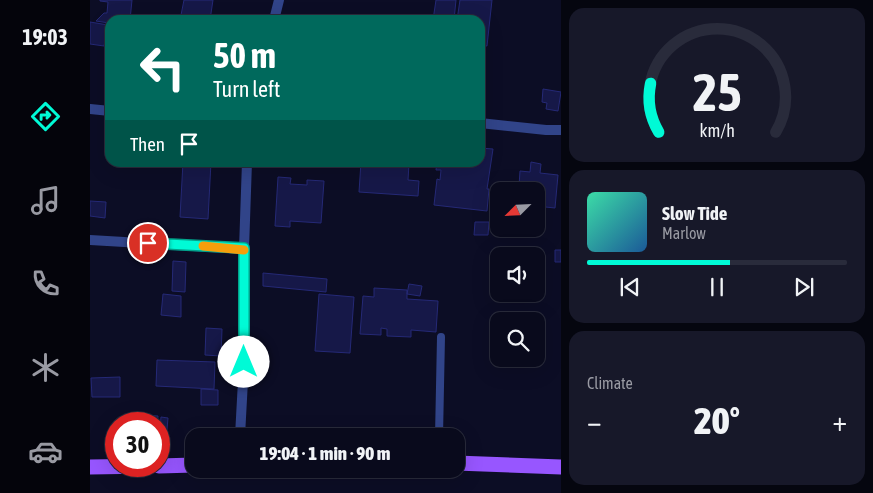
<!DOCTYPE html>
<html lang="en">
<head>
<meta charset="utf-8">
<style>
	body { margin:0; font-family:"Asap Condensed",sans-serif; background:#171829; color:#f1f3f6; height:100vh; display:flex; flex-direction:column; font-size:19px; white-space:nowrap }
	* { box-sizing:border-box; margin:0 }
	p { font-size:16px; color:#999aa3 }
	.icon { flex:none; width:28px; height:28px; fill:none; stroke:currentColor; stroke-width:2; stroke-linecap:round; stroke-linejoin:round }
	.map { position:relative; flex:1; overflow:hidden }
	.side { display:flex; flex-direction:column; gap:8px; padding:8px; background:#05060f; width:312px }
	.side>* { flex:none }
	.top-card { position:absolute; left:15px; top:15px; width:380px; height:152px; border-radius:15px; box-shadow:0 5px 20px #0002,0 0 0 1px #292b3b; background:#00695c; color:#fff; overflow:hidden }
	.needle { width:32px; rotate:246deg }
	.tools { position:absolute; left:400px; top:182px; display:grid; gap:10px }
	.tools a { display:grid; place-items:center; width:55px; height:55px; border-radius:10px; background:#090a1c; box-shadow:0 5px 20px #0002,0 0 0 1px #292b3b; font-size:25px }
	.speed { position:absolute; left:15px; top:412px; display:flex; gap:10px; font-size:25px; font-weight:700; text-align:center }
	.speed>* { display:grid; place-content:center; width:65px; height:65px; border-radius:50%; background:#090a1c; box-shadow:0 5px 20px #0002,0 0 0 1px #292b3b; line-height:1 }
	.speed .limit { border:8px solid #d22; background:#fff; color:#111 }
	.pin { position:absolute; display:grid; place-items:center; width:42px; height:42px; color:#fff; margin:-21px; border:2px solid #fff; border-radius:50%; box-shadow:0 1px 5px #0007 }
	.me { position:absolute; width:55px; margin:-28px; rotate:0deg; stroke-linejoin:round; filter:drop-shadow(0 0 4px #0008) }
	.turn { display:flex; align-items:center; gap:18px; height:105px; padding:0 25px; font-size:22px }
	.turn .icon { width:65px; height:65px; stroke-width:2.5 }
	.turn b { display:block; font-size:35px; line-height:42px }
	.then { display:flex; align-items:center; height:48px; padding:0 25px; background:#0003; gap:10px; font-size:19px }
	.big { font-size:38px; font-weight:800; line-height:1.1 }
	.side .tile { flex:1; display:flex; flex-direction:column; justify-content:center; gap:8px; min-width:0; padding:0 18px; border-radius:15px; background:#171829 }
	.side .dial { align-items:center; gap:0 }
	.dial svg { height:130px; overflow:visible; fill:none; stroke:#292b3b; stroke-width:7; stroke-linecap:round; text-anchor:middle }
	.dial text { fill:#f1f3f6; stroke:none }
	.song { display:flex; align-items:center; gap:15px }
	.cover { width:60px; height:60px; border-radius:8px; background:linear-gradient(135deg,hsl(160 70% 55%),hsl(210 70% 35%)) }
	.played { height:5px; border-radius:2px; background:linear-gradient(90deg,#00fad6 55%,#292b3b 55%) }
	.keys { display:flex; justify-content:space-around; direction:ltr }
	.heat { display:flex; justify-content:space-between; align-items:center; font-size:28px; direction:ltr }
	.trip { position:absolute; left:95px; top:428px; width:280px; height:50px; border-radius:15px; background:#090a1c; box-shadow:0 5px 20px #0002,0 0 0 1px #292b3b; font-weight:800; line-height:50px; text-align:center }
	main { display:flex; flex:1; min-height:0 }
	.dock { display:flex; flex-direction:column; width:90px; justify-content:space-around; align-items:center; background:#04040b; color:#999aa3 }
	.dock .icon { width:35px; height:35px }
	.dock .on { color:#00fad6 }
	.dock b { font-size:22px; color:#f1f3f6 }
	.map>svg:first-child { display:block }
</style>
</head>
<body>
<main>
<nav class="dock">
<b>19:03</b>
<svg class="icon on" aria-label="directions" viewBox="0 0 24 24"><path d="M12 3l9 9-9 9-9-9zM9 14v-3h6M13 9l2 2-2 2"/></svg>
<svg class="icon" aria-label="music" viewBox="0 0 24 24"><path d="M9 18V5l10-2v13"/><circle cx="6" cy="18" r="3"/><circle cx="16" cy="16" r="3"/></svg>
<svg class="icon" aria-label="phone" viewBox="0 0 24 24"><path d="M5 4h4l2 5-3 2q2 4 5 5l2-3 5 2v4C11 20 4 13 5 4z"/></svg>
<svg class="icon" aria-label="climate" viewBox="0 0 24 24"><path d="M12 3v18M4 7l16 10M4 17L20 7"/></svg>
<svg class="icon" aria-label="car" viewBox="0 0 24 24"><path d="M5 17H2v-5l4-1 3-4h7l3 4 3 1v5h-3M9 17h6M6 11h13"/><circle cx="7" cy="17" r="2"/><circle cx="17" cy="17" r="2"/></svg>
</nav>
<div class="map">
<svg width="471" height="493" viewBox="0 0 471 493">
	<rect width="100%" height="100%" fill="#0c0d25"/>
	<path fill="#161848" stroke="#252976" d="M 10,0 L 42,0 L 40,20 L 20,20 L 20,25 L 19,23 L 6,21 L 14,13 L 17,13 L 18,2 L 10,1 Z
		M 94,0 L 123,0 L 120,20 L 104,20 L 104,18 L 91,15 Z
		M 346,0 L 366,0 L 364,20 L 343,20 Z
		M 370,0 L 402,0 L 397,46 L 390,45 L 390,20 L 367,20 Z
		M 303,16 L 334,20 L 302,20 Z
		M 0,22 L 18,25 L 14,46 L 0,44 Z
		M 19,26 L 20,26 L 20,49 L 15,48 Z
		M 453,89 L 471,92 L 468,111 L 456,109 L 457,103 L 452,102 Z
		M 390,148 L 403,149 L 397,189 L 399,189 L 397,211 L 344,205 L 347,179 L 350,180 L 351,170 L 346,170 L 347,162 L 390,162 Z
		M 93,162 L 121,162 L 118,219 L 90,217 Z
		M 271,162 L 309,162 L 309,164 L 319,164 L 318,180 L 329,181 L 328,196 L 269,192 Z
		M 441,162 L 451,164 L 450,173 L 468,175 L 465,208 L 446,206 L 446,191 L 424,191 L 425,185 L 429,186 L 430,171 L 440,172 Z
		M 188,177 L 201,178 L 200,184 L 217,185 L 217,180 L 234,181 L 231,223 L 200,221 L 200,227 L 185,226 Z
		M 0,201 L 16,202 L 15,218 L 0,216 Z
		M 385,222 L 399,222 L 398,235 L 384,235 Z
		M 465,250 L 471,250 L 471,262 L 465,262 Z
		M 83,261 L 96,262 L 95,292 L 82,291 Z
		M 173,273 L 237,279 L 236,292 L 173,286 Z
		M 319,284 L 332,286 L 330,296 L 317,294 Z
		M 284,288 L 317,290 L 317,299 L 348,301 L 346,332 L 321,330 L 321,337 L 297,336 L 297,329 L 291,328 L 291,335 L 270,334 L 273,296 L 284,297 Z
		M 73,294 L 91,296 L 91,317 L 71,315 Z
		M 229,294 L 264,297 L 260,353 L 225,351 Z
		M 116,328 L 132,329 L 131,356 L 115,355 Z
		M 67,360 L 125,362 L 124,389 L 66,386 Z
		M 30,377 L 30,397 L 2,397 L 1,378 Z
		M 111,389 L 128,390 L 128,405 L 111,405 Z
		M 37,414 L 68,416 L 67,424 L 36,424 Z
		M 71,417 L 78,418 L 76,441 L 69,440 Z"/>
	<g fill="none" stroke-linecap="round" stroke-linejoin="round">
		<path stroke="#314489" stroke-width="8" d="M 349,436 L 351,337"/>
		<path stroke="#314489" stroke-width="10" d="M 184,20 L 189,0
			M 0,109 L 20,111
			M 390,123 L 456,130 L 471,130
			M 0,240 L 154,249
			M 150,436 L 154,362 L 154,249 L 157,162"/>
		<path stroke="#9756ff" stroke-width="15" d="M 366,463 L 471,467
			M 69,466 L 104,465
			M 0,467 L 61,466"/>
	</g>
	<g fill="none" stroke-linecap="round" stroke-linejoin="round">
		<g stroke="#00a28b" stroke-width="12">
			<path id="route" d="M 58,243 L 154,248 L 154,362"/>
		</g>
		<use href="#route" stroke="#00fad6" stroke-width="9"/>
		<path stroke="#f59e0b" stroke-width="9" d="M 113,246 L 154,250"/>
	</g>
</svg>
<div class="tools">
<a><svg class="needle" viewBox="-14 -14 28 28"><path d="M0-13l5 13h-10z" fill="#e53935"/><path d="M0 13l5-13h-10z" fill="#999aa3"/></svg></a>
<a><svg class="icon" aria-label="sound" viewBox="0 0 24 24"><path d="M4 9h4l5-4v14l-5-4H4zM17 9q2 3 0 6"/></svg></a>
<a><svg class="icon" aria-label="search" viewBox="0 0 24 24"><circle cx="10" cy="10" r="6"/><path d="M15 15l6 6"/></svg></a>
</div>
<div class="speed"><div class="limit">30</div></div>
<div class="pin" style="left:58px;top:243px;background:#d93025"><svg class="icon" aria-label="arrive" viewBox="0 0 24 24"><path d="M6 21V4h12l-3 4 3 4H6"/></svg></div>
<svg class="me" style="left:154px;top:362px" viewBox="-20 -20 40 40"><circle r="19" fill="#fff"/><path d="M0-13L10 11 0 6-10 11z" fill="#00fad6"/></svg>
<div class="trip">19:04 · 1 min · 90 m</div>
<div class="top-card">
<div class="turn"><svg class="icon" aria-label="left" viewBox="0 0 24 24"><path d="M17 20v-9H6M10 6l-5 5 5 5"/></svg><div><b>50 m</b>Turn left</div></div>
<div class="then">Then<svg class="icon" aria-label="arrive" viewBox="0 0 24 24"><path d="M6 21V4h12l-3 4 3 4H6"/></svg></div>
</div>
</div>
<section class="side">
<div class="tile dial"><svg viewBox="0 0 100 80">
<path d="M14 69A42 42 0 1 1 86 69"/>
<path d="M14 69A42 42 0 0 1 9 39" stroke="#00fad6"/>
<text x="50" y="56" font-size="32" font-weight="700">25</text>
<text x="50" y="72" font-size="11">km/h</text>
</svg></div>
<div class="tile">
<div class="song"><i class="cover"></i><div><b>Slow Tide</b><p>Marlow</p></div></div>
<div class="played"></div>
<div class="keys"><svg class="icon" aria-label="previous" viewBox="0 0 24 24"><path d="M18 5L8 12l10 7zM5 5v14"/></svg><svg class="icon" aria-label="pause" viewBox="0 0 24 24"><path d="M8 5v14M16 5v14"/></svg><svg class="icon" aria-label="next" viewBox="0 0 24 24"><path d="M6 5l10 7-10 7zM19 5v14"/></svg></div>
</div>
<div class="tile"><p>Climate</p>
<div class="heat"><a>−</a><b class="big">20°</b><a>+</a></div>
</div>
</section>
</main>
</body>
</html>
